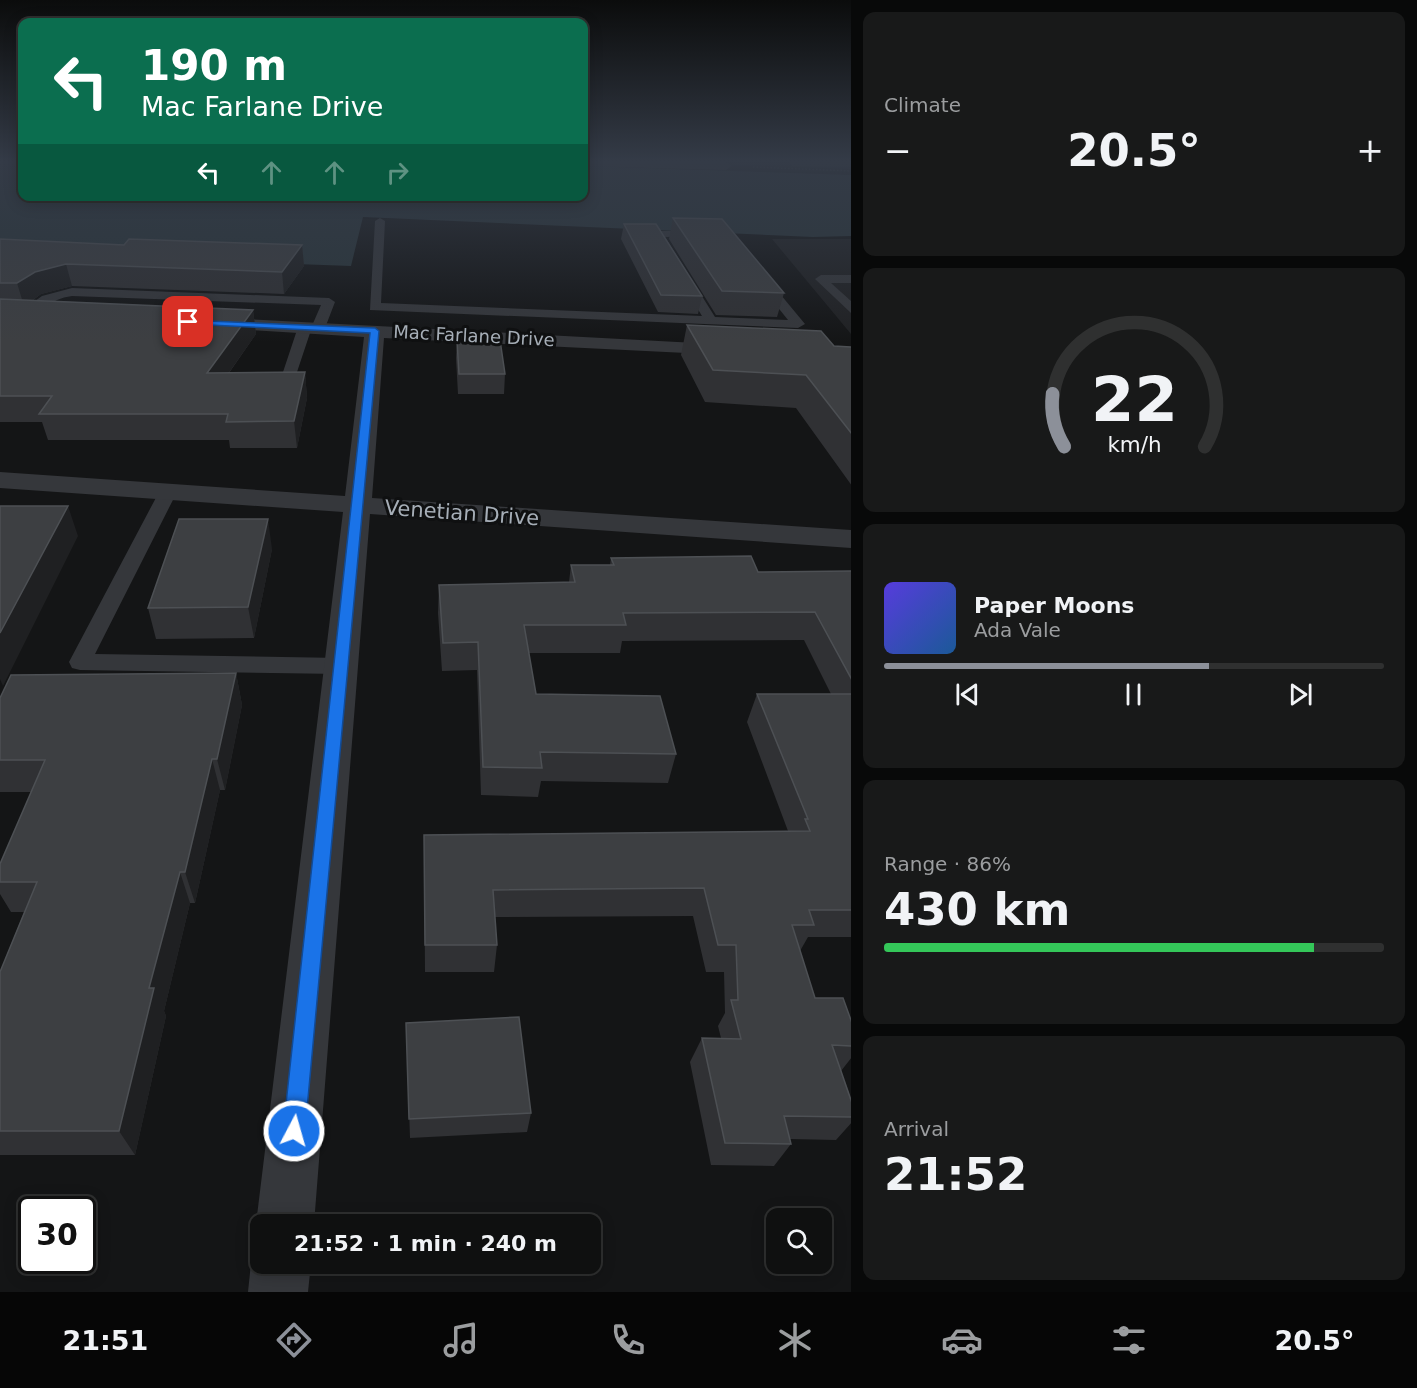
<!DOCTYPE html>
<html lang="en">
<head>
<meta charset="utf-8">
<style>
	body { margin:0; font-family:"DejaVu Sans",sans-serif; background:#181919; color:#f1f3f6; height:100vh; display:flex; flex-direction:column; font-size:22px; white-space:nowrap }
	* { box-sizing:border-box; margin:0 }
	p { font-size:20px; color:#9b9d9f }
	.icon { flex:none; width:33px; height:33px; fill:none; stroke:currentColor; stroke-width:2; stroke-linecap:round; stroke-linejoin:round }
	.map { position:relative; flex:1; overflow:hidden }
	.side { display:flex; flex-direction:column; gap:12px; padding:12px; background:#080909; width:566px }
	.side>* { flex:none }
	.top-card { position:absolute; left:18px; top:18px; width:570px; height:183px; border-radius:12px; box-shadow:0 3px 15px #0003,0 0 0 2px #2f3030; background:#0b6e4f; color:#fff; overflow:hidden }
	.tools { position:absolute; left:766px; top:1208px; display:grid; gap:12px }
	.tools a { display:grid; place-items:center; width:66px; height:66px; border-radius:12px; background:#0f1010; box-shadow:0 3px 15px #0003,0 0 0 2px #2f3030; font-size:30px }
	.speed { position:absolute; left:18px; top:1196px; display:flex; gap:12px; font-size:30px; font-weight:700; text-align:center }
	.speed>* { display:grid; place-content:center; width:78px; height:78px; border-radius:50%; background:#0f1010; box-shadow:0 3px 15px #0003,0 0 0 2px #2f3030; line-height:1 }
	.speed .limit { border:3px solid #111; border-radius:9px; background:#fff; color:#111 }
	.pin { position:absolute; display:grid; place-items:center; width:51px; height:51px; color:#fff; margin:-26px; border-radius:12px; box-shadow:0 3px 9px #0006 }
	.me { position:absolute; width:66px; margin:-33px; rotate:6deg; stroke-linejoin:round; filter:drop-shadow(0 0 4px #0008) }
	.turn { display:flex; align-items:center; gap:21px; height:126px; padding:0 24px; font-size:27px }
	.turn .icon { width:78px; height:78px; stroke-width:2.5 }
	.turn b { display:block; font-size:42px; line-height:51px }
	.lanes { display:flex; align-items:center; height:57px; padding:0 24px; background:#0003; justify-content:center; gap:30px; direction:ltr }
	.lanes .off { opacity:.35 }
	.big { font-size:45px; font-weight:600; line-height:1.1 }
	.side .widget { flex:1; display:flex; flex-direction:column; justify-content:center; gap:9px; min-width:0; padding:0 21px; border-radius:12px; background:#181919 }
	.side .dial { align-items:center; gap:0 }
	.dial svg { height:156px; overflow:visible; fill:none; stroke:#2f3030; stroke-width:7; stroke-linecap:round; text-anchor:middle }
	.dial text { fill:#f1f3f6; stroke:none }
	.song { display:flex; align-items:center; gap:18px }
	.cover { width:72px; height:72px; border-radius:9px; background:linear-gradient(135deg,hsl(250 70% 55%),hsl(210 70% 35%)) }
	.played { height:6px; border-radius:3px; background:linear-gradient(90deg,#8c9099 65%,#2f3030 65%) }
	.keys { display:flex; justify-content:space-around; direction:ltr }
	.heat { display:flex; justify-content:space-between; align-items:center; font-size:33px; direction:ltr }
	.charge { height:9px; border-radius:4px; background:linear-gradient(90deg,#34c759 86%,#2f3030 0) }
	.trip { position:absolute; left:250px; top:1214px; width:351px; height:60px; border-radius:12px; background:#0f1010; box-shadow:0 3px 15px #0003,0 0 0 2px #2f3030; font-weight:600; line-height:60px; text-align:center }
	.tabs { display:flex; height:96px; justify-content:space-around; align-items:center; background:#060606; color:#9b9d9f }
	.tabs .icon { width:42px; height:42px }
	.tabs .on { color:#8c9099 }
	.tabs b { font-size:27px; color:#f1f3f6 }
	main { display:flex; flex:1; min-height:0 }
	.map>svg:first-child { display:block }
</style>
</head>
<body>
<main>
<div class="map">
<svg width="852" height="1292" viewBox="0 0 852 1292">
	<rect width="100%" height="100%" fill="#141516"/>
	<path fill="#202123" d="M 729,162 L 851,162 L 851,169 L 734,165 Z
		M 772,239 L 851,239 L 851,334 Z"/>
	<path fill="#2a363b" d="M 0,162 L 22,162 L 22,196 L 584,196 L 584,166 L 851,175 L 851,236 L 813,237 L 363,217 L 351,266 L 0,253 Z"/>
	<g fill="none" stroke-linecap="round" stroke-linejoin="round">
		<path stroke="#3b3f43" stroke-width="1.5" stroke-dasharray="1.5 2" stroke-linecap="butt" d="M 753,167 L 852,171"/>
		<path fill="#35373b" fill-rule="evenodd" d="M 380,218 L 385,221 L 381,303 L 702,316 L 653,234 L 658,231 L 699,231 L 704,234 L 703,236 L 665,237 L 715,317 L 788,320 L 756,280 L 762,276 L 766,277 L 805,324 L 798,328 L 370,310 L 375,221 Z
			M 852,275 L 852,283 L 831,283 L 852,302 L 852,314 L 815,279 L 821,275 Z
			M 72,288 L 329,298 L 335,302 L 325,328 L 318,332 L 311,328 L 321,305 L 72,296 C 49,299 41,313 23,318 L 17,314 L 42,296 Z
			M 305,323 L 312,327 L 294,381 L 292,384 L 282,384 L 280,381 L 298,327 Z
			M 168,487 L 177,492 L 95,654 L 341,658 L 349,660 L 353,666 L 349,672 L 341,674 L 80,670 L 72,668 L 69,662 L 159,492 Z"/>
		<path fill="#35373b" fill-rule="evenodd" d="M 584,162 L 726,162 L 732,166 L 726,170 L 584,166 Z
			M 209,317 L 734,345 L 737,349 L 734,353 L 727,355 L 384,338 L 372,498 L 852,530 L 852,548 L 370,514 L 314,1224 L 261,1224 L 261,1235 L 256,1224 L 343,512 L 0,488 L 0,472 L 345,496 L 364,337 L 202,327 L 199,323 L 202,319 Z
			M 260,1242 L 261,1263 L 311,1263 L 308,1292 L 248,1292 L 251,1263 Z"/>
	</g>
	<path fill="#303134" d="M 788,162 L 852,162 L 852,167 L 793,166 Z
		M 673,218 L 784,293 L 777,317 L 716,315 L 669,239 Z
		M 624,224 L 702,296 L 698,314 L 658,312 L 621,239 Z
		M 0,239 L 124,245 L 302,245 L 304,266 L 284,294 L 72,286 L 41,294 L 33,300 L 253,310 L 256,334 L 229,373 L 305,372 L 307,398 L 297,448 L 230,448 L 229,440 L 48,440 L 42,422 L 0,422 Z
		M 687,325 L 834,346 L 852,347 L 852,486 L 796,408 L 705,402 L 681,355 Z
		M 457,340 L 505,374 L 504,394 L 458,394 L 456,358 Z
		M 272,549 L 254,638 L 156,639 L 148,608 Z
		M 611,558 L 758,572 L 852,571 L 852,937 L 808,937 L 800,951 L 815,998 L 852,1023 L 852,1057 L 841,1071 L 852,1103 L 852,1122 L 836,1140 L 790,1139 L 791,1144 L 774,1166 L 711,1165 L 690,1062 L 702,1038 L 721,1038 L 718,1026 L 725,1013 L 724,972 L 706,972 L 693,916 L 495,917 L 497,945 L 494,972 L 425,972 L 424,835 L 788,831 L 747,722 L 757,694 L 831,694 L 804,640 L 622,641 L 620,653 L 529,653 L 536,694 L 676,754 L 668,783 L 541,781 L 538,797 L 481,795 L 477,670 L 442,671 L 438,613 L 439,585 L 569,582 L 571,565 L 610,565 Z
		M 236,673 L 242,705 L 225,790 L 220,790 L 195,903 L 190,903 L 164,1011 L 166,1016 L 135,1155 L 0,1155 L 0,972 L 24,912 L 11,912 L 0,894 L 0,864 L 31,792 L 0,792 L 0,698 Z
		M 406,1023 L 531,1113 L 527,1132 L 410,1138 Z"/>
	<path fill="#1f2022" d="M 302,245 L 304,266 L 284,294 L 282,272 Z
		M 66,264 L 72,286 L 41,294 L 24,306 L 17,283 L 35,272 Z
		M 253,310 L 256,334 L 211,398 L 207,373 Z
		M 305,372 L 307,398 L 297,448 L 294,421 Z
		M 68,506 L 78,536 L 3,686 L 0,679 L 0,633 Z
		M 268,519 L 272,549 L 254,638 L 248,607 Z
		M 236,673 L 242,705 L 225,790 L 217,759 Z
		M 212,759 L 220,790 L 195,903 L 185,872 Z
		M 180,872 L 190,903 L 164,1011 L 166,1016 L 135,1155 L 119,1131 L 149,988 Z"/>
	<path fill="#3d3f42" stroke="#4d5054" stroke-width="1.5" d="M 673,218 L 722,219 L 784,293 L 722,291 Z
		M 624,224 L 656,224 L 702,296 L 661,295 Z
		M 0,239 L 124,245 L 129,239 L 302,245 L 282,272 L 66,264 L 35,272 L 17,283 L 0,283 Z
		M 0,299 L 253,310 L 207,373 L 305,372 L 294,421 L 226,422 L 228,414 L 39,414 L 52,396 L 0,396 Z
		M 687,325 L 821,331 L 834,346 L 852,347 L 852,434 L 806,375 L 713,370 Z
		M 457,340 L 500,340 L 505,374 L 459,374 Z
		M 0,506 L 68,506 L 0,633 Z
		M 179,519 L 268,519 L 248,607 L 148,608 Z
		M 751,556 L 758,572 L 852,571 L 852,680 L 815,612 L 623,613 L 626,625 L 524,625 L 536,694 L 660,696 L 676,754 L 540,752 L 542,768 L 483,767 L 478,642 L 443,643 L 439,585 L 575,582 L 571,565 L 614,565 L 611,558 Z
		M 236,673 L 217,759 L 212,759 L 185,872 L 180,872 L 149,988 L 154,988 L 119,1131 L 0,1131 L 0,972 L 37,882 L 0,882 L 0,864 L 45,760 L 0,760 L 0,698 L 11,675 Z
		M 757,694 L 852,694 L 852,910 L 809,910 L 814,925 L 792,925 L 815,998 L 843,998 L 852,1023 L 852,1046 L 832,1045 L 852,1103 L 852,1117 L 784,1116 L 791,1144 L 725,1143 L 702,1038 L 741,1039 L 731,1000 L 738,1000 L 736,945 L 718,945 L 704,888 L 493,890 L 497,945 L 425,945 L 424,835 L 810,831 L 805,819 L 808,819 Z
		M 519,1017 L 531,1113 L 409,1119 L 406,1023 Z"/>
	<linearGradient id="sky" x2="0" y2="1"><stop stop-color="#0b0c0c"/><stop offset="0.47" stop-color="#343b47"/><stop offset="1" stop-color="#343b47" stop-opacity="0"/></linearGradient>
	<rect width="852" height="342" fill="url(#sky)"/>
	<path fill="#1a73e8" stroke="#114b97" stroke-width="1.5" d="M 185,320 L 375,328 L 379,331 L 305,1131 L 302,1139 L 294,1142 L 286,1139 L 283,1131 L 370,333 L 188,324 Z"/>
	<g text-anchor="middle" stroke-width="6" stroke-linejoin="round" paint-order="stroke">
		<g font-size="18" fill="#a6aeb7" stroke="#0f1011">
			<text transform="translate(474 336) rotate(3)" y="6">Mac Farlane Drive</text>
		</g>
		<g font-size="21" fill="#a6aeb7" stroke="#0f1011">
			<text transform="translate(462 513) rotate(4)" y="7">Venetian Drive</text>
		</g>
	</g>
</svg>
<div class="tools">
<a><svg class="icon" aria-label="search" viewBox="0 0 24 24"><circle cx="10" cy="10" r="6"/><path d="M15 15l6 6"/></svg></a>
</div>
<div class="speed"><div class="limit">30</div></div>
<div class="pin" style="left:188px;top:322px;background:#d93025"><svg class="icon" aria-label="arrive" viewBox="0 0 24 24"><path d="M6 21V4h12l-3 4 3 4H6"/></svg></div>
<svg class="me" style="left:294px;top:1131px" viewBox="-20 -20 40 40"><circle r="17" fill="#1a73e8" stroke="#fff" stroke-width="3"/><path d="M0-11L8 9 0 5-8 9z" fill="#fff"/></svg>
<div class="trip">21:52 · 1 min · 240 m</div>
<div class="top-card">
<div class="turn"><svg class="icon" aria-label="left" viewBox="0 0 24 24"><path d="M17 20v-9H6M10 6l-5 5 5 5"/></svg><div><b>190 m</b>Mac Farlane Drive</div></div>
<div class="lanes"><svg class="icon" aria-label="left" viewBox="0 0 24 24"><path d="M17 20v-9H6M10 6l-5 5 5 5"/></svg><svg class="icon off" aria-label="ahead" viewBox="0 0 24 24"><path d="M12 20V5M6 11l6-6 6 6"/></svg><svg class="icon off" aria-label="ahead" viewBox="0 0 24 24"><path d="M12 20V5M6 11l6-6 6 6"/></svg><svg class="icon off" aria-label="right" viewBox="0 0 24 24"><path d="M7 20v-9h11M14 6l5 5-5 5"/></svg></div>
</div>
</div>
<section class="side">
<div class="widget"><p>Climate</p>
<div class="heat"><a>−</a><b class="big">20.5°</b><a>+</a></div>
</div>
<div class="widget dial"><svg viewBox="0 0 100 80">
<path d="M14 69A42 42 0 1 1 86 69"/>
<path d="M14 69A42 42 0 0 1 8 42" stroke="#8c9099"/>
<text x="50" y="56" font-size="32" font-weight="700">22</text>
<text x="50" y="72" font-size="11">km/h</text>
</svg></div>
<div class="widget">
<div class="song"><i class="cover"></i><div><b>Paper Moons</b><p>Ada Vale</p></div></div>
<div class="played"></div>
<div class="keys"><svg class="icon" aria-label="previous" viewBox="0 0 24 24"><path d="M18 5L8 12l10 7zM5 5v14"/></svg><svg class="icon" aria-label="pause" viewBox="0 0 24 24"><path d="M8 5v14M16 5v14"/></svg><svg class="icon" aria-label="next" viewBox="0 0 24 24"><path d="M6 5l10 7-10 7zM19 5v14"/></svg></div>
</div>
<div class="widget"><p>Range · 86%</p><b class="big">430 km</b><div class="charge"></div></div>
<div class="widget"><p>Arrival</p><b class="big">21:52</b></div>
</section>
</main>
<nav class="tabs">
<b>21:51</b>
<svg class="icon on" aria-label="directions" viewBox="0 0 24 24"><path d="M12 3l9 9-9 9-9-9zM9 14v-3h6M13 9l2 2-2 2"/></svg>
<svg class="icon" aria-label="music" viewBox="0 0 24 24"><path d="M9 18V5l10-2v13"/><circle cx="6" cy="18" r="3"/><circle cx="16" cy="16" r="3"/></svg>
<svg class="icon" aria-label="phone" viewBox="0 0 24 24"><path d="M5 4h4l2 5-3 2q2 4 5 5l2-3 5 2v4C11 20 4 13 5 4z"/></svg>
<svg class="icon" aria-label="climate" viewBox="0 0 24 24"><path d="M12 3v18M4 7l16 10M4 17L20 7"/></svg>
<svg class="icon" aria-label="car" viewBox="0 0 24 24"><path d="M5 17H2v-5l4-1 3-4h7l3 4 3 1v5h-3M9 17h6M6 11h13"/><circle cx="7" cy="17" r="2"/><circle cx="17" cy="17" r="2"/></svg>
<svg class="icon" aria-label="filters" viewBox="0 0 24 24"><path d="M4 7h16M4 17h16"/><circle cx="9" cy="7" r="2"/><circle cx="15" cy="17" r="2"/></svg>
<b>20.5°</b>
</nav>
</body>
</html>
